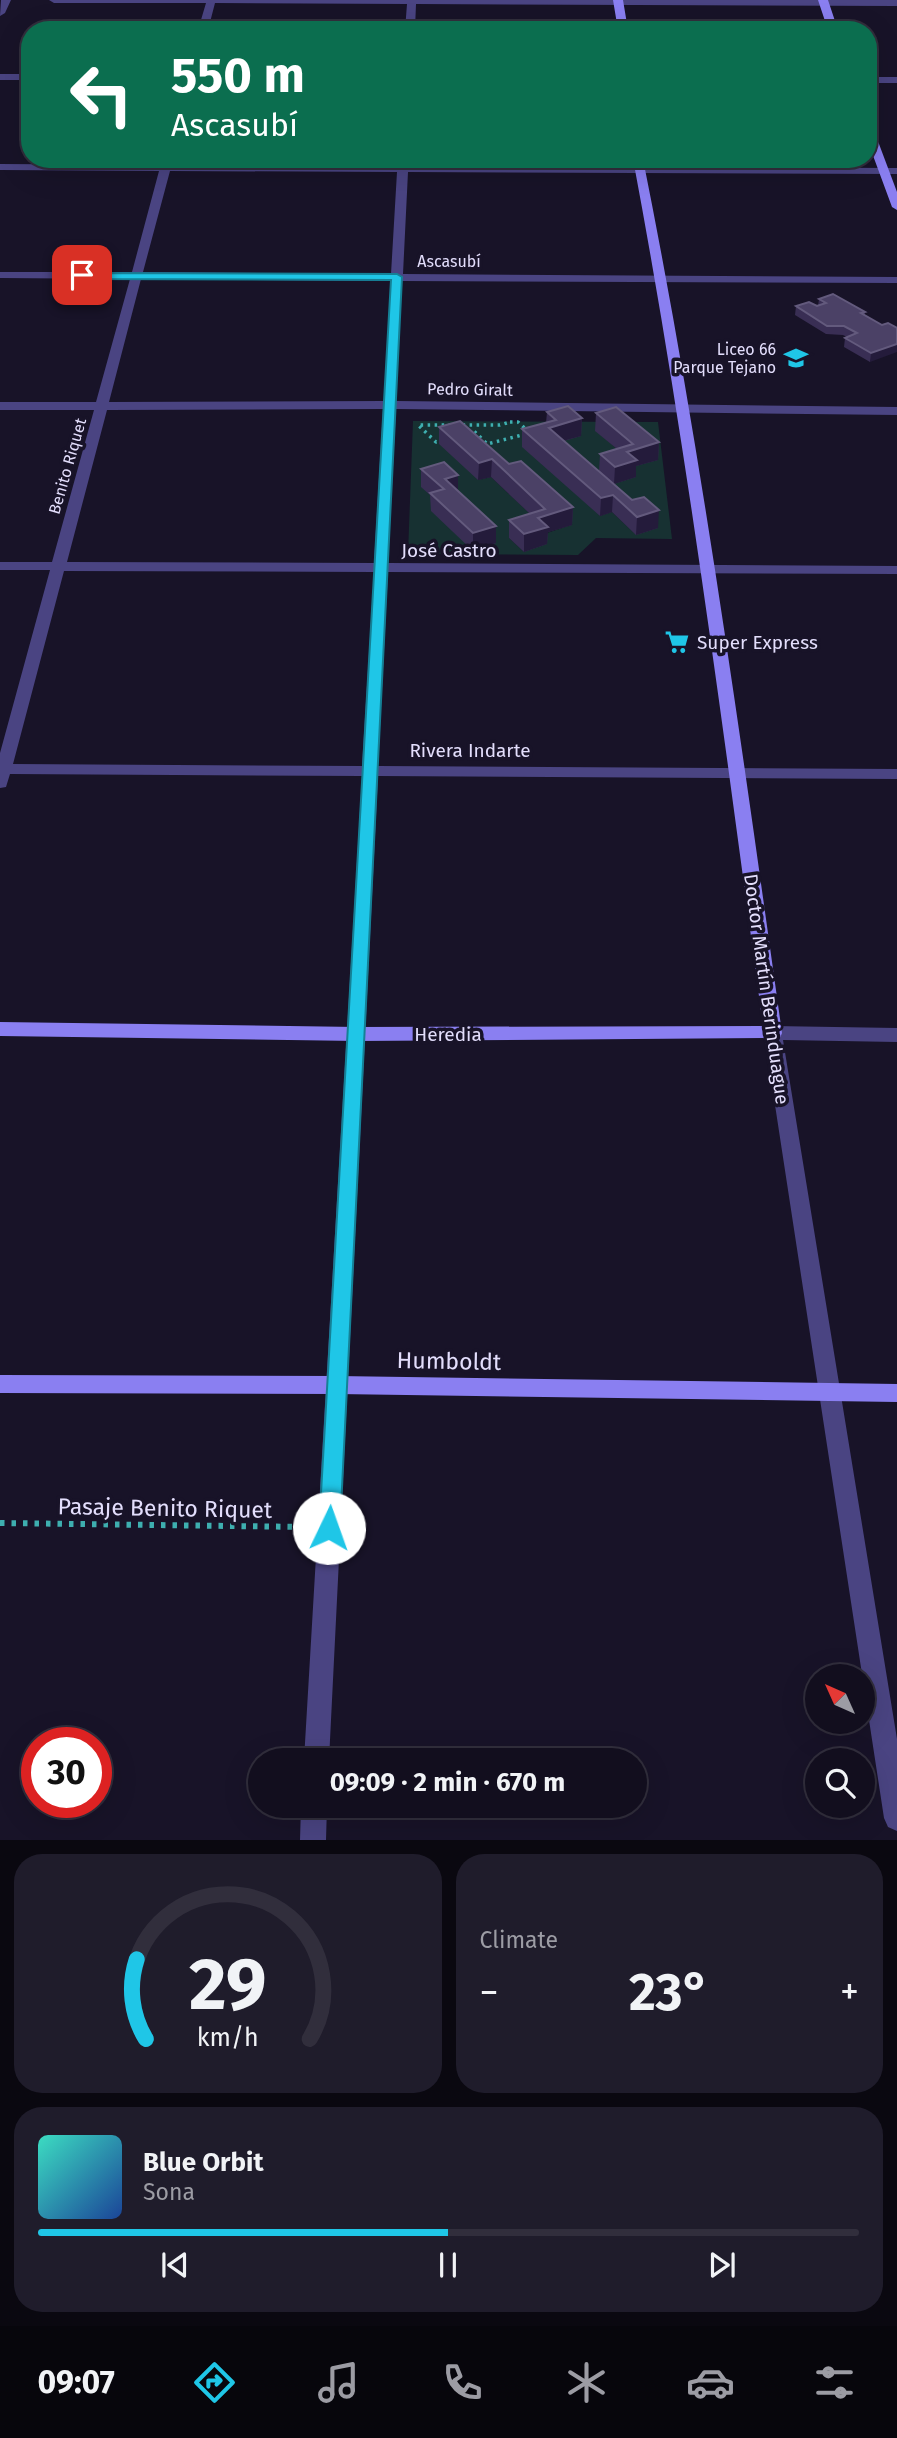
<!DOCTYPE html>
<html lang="en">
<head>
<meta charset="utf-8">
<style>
	body { margin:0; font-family:"Fira Sans",sans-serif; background:#1f1c2b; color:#f1f3f6; height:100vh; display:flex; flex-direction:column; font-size:26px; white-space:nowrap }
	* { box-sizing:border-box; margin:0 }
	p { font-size:23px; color:#9c9ca4 }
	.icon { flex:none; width:38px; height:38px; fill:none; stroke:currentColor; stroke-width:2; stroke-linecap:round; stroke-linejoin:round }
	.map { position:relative; height:1840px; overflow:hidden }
	.panel { display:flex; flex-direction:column; gap:14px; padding:14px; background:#0a0810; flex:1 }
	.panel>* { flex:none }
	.guide { position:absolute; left:21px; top:21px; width:856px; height:147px; border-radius:28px; box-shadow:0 7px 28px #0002,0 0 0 2px #312e3c; background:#0b6e4f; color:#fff; overflow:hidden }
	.needle { width:46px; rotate:315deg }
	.fabs { position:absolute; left:805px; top:1664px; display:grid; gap:14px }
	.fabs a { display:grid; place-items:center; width:70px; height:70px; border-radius:50%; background:#120e1e; box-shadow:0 7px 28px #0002,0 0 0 2px #312e3c; font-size:35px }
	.speed { position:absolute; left:21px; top:1727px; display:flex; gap:14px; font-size:35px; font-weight:700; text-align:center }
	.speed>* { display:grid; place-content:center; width:91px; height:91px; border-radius:50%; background:#120e1e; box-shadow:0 7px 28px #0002,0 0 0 2px #312e3c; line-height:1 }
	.speed .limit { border:10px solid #d22; background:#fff; color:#111 }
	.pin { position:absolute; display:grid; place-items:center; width:60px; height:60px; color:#fff; margin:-30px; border-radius:14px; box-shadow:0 4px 10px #0006 }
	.me { position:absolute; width:77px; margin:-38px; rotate:3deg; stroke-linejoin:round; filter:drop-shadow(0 0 5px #0008) }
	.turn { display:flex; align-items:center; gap:24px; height:147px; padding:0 35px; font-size:32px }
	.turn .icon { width:91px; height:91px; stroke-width:2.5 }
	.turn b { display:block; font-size:49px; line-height:60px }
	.big { font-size:52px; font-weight:700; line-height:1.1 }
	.panel .card { flex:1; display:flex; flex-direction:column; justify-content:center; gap:10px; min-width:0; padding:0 24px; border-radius:28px; background:#1f1c2b }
	.panel .dial { align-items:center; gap:0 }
	.dial svg { height:182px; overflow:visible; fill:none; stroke:#312e3c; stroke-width:7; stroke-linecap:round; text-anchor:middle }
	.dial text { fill:#f1f3f6; stroke:none }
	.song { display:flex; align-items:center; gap:21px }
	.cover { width:84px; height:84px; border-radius:10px; background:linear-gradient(135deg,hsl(170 70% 55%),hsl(220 70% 35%)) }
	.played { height:7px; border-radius:4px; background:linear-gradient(90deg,#1fc6e7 50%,#312e3c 50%) }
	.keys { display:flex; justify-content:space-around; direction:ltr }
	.heat { display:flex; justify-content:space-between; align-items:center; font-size:38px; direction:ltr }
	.panel .tiles { flex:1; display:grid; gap:14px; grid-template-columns:1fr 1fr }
	.card:last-child { grid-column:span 2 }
	.trip { position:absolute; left:248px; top:1748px; width:399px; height:70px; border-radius:35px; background:#120e1e; box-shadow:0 7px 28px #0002,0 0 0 2px #312e3c; font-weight:700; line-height:70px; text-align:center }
	.tab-bar { display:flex; height:112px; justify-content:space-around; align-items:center; background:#07060c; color:#9c9ca4 }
	.tab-bar .icon { width:49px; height:49px }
	.tab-bar .current { color:#1fc6e7 }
	.tab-bar b { font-size:32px; color:#f1f3f6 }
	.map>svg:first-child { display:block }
</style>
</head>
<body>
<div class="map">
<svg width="897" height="1840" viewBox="0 0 897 1840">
	<rect width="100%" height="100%" fill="#181328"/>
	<path fill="#173132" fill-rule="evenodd" d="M 413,421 L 658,422 L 672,539 L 596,538 L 578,555 L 408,554 ZM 595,430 L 657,459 L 626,469 L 632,462 ZM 460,438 L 571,525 L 538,536 L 524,552 L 509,538 L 544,527 L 491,477 L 478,480 ZM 543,441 L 636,535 L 612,512 L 600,516 Z"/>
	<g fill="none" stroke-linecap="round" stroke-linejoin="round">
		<path stroke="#3eafb0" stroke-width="3.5" stroke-dasharray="2.5 4.5" stroke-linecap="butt" d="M 510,422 L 518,422 L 530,433 L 487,444 L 474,431 L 436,442 L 418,425 L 500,425 Z"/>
		<path stroke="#3eafb0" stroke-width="6" stroke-dasharray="4.5 7" stroke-linecap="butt" d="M 0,1523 L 307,1527"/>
		<path fill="#4a4482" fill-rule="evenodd" d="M 1,0 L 11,0 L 5,13 L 0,16 Z
			M 49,0 L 897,0 L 897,6 L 416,4 L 415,30 L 405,30 L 407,4 L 215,3 L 208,30 L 198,30 L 206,3 L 54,3 Z
			M 0,74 L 30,74 L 30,80 L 0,80 Z
			M 868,77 L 897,77 L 897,83 L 868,83 Z
			M 163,159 L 173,159 L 172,165 L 397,166 L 398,159 L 408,159 L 408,166 L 897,168 L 897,174 L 408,172 L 403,274 L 897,277 L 897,283 L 402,281 L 396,401 L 897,407 L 897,415 L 396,409 L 388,563 L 897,566 L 897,574 L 388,572 L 378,766 L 897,769 L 897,779 L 378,776 L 329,1760 L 304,1760 L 362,776 L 10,774 L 6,787 L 0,788 L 0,753 L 50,570 L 0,570 L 0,562 L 52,562 L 94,410 L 0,410 L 0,402 L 96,402 L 130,279 L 0,278 L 0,272 L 132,272 L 159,171 L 0,170 L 0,164 L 161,165 ZM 170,171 L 397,172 L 391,274 L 143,272 ZM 141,279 L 391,281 L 384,401 L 109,402 ZM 383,409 L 374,563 L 67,562 L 107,410 ZM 64,571 L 374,572 L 362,766 L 13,764 Z
			M 773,1026 L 897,1028 L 897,1042 L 783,1040 L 897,1739 L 897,1831 L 888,1827 L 884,1818 L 764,1033 L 766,1028 Z
			M 301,1806 L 327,1806 L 326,1840 L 300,1840 Z"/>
		<path fill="#8a7ff1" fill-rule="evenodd" d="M 613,0 L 623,0 L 628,30 L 618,30 Z
			M 818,0 L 828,0 L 838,30 L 828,30 Z
			M 868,125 L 873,128 L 897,192 L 897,210 L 892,207 L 868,142 Z
			M 633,159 L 643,159 C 701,448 741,741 782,1033 L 780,1038 L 357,1041 L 0,1036 L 0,1022 L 357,1027 L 763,1026 C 724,737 687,446 633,159 Z
			M 0,1375 L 337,1376 L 897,1384 L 897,1402 L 337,1394 L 0,1393 Z"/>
	</g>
	<path fill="#392e54" d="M 819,299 L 865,312 L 865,315 L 882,325 L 870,362 L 844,347 L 845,338 L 847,337 L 843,335 L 826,334 L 795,315 L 796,306 L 818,306 Z
		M 547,412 L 582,418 L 581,436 L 564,441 L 599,471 L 600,454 L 617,449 L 595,431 L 596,413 L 659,442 L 658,460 L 636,466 L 636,477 L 614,484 L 658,528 L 636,535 L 612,512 L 600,516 L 522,447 L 522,429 L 546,423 Z
		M 439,427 L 509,464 L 573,507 L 572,525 L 548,532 L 547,544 L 524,552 L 509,538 L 509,520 L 530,514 L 491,477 L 478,480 L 439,444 Z
		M 421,469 L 458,490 L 496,543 L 473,551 L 431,511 L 430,495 L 421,487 Z"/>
	<path fill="#241b3b" d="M 897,344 L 897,352 L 870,362 L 871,353 Z
		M 582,418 L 581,436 L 548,445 L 549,428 Z
		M 659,442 L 658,460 L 636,466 L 636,477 L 614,484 L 615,467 L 627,452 Z
		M 492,459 L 491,477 L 478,480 L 479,463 Z
		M 458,475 L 458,493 L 445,479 Z
		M 613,495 L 612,512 L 600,516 L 601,498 Z
		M 573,507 L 572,525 L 548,532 L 547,544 L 524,552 L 524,534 L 538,518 Z
		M 659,510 L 658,528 L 636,535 L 637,517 Z
		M 496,526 L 496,543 L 473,551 L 473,533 Z"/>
	<path fill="#4b4166" stroke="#635a7d" stroke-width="2" d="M 833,294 L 865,312 L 861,313 L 882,325 L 888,323 L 897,328 L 897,344 L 871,353 L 845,338 L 857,333 L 844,326 L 827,326 L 796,306 L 809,302 L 817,306 L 826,303 L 819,299 Z
		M 568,406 L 582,418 L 549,428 L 632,500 L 644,497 L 659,510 L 637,517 L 613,495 L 601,498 L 522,429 L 556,420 L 547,412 Z
		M 616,407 L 659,442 L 627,452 L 637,460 L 615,467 L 600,454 L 633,444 L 596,413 Z
		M 460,421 L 509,464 L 521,461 L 573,507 L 538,518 L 548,527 L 524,534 L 509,520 L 545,509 L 492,459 L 479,463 L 439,427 Z
		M 444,462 L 458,475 L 445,479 L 496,526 L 473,533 L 430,493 L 444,489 L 421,469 Z"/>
	<path fill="#1fc6e7" stroke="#148196" stroke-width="2" d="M 78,273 L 397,274 L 402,277 L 340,1528 L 337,1534 L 329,1537 L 322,1534 L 319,1528 L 391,280 L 82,279 L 78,278 Z"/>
	<defs>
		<g id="school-bare" transform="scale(1.89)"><path d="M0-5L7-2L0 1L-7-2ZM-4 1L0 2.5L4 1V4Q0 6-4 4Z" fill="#1fc6e7" stroke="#181328" stroke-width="2.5" paint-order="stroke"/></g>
		<g id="supermarket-bare" transform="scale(1.89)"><path d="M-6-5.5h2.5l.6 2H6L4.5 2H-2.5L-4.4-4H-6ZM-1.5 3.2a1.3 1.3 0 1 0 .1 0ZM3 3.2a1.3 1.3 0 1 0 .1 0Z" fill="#1fc6e7" stroke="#181328" stroke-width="2.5" paint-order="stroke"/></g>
	</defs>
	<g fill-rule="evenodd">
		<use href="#school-bare" x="796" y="358"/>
		<use href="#supermarket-bare" x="677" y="642"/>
	</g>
	<g text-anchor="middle" stroke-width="7" stroke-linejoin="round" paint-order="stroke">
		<g font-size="16" fill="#e3defc" stroke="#181328">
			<text x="449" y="267">Ascasubí</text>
			<text transform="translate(470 389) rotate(1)" y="6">Pedro Giralt</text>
			<text transform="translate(67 466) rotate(-74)" y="6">Benito Riquet</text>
		</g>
		<g font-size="16" fill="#e3defc" stroke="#181328" text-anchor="end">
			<text x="776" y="355">Liceo 66<tspan x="776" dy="18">Parque Tejano</tspan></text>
		</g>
		<g font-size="19" fill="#e3defc" stroke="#181328">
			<text x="449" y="557">José Castro</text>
			<text x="470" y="757">Rivera Indarte</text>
			<text transform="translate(767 989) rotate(82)" y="7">Doctor Martín Berinduague</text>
			<text x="448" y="1041">Heredia</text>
		</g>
		<g font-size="19" fill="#e3defc" stroke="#181328" text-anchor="start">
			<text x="697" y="649">Super Express</text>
		</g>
		<g font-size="23" fill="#e3defc" stroke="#181328">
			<text transform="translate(449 1361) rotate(1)" y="8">Humboldt</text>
			<text transform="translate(165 1508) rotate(1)" y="8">Pasaje Benito Riquet</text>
		</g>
	</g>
</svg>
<div class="fabs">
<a><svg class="needle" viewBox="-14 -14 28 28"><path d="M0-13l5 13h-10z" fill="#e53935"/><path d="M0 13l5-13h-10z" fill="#9c9ca4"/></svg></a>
<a><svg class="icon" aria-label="search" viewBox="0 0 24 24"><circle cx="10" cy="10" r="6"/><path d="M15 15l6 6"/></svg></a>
</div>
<div class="speed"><div class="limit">30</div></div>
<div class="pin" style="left:82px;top:275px;background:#d93025"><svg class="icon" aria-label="arrive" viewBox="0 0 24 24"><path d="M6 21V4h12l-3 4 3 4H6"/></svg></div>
<svg class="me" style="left:329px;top:1528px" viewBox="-20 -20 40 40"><circle r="19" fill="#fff"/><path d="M0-13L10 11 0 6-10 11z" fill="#1fc6e7"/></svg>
<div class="trip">09:09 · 2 min · 670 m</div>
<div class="guide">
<div class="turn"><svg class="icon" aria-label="left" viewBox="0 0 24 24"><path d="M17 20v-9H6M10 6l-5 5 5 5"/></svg><div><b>550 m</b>Ascasubí</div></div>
</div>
</div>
<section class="panel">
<div class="tiles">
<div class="card dial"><svg viewBox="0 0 100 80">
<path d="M14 69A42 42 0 1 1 86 69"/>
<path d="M14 69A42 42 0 0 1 10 34" stroke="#1fc6e7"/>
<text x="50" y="56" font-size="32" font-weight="700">29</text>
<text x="50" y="72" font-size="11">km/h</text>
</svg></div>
<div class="card"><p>Climate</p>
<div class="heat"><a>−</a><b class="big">23°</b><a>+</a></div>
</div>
<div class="card">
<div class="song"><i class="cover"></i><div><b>Blue Orbit</b><p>Sona</p></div></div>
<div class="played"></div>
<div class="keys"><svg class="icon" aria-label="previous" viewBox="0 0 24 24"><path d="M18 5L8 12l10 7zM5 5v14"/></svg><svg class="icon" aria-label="pause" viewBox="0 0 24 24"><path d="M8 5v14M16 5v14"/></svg><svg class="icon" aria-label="next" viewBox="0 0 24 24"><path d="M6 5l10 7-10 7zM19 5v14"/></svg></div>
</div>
</div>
</section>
<nav class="tab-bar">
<b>09:07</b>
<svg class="icon current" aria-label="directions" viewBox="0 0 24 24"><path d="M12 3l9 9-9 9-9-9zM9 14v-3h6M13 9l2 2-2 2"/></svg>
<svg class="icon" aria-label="music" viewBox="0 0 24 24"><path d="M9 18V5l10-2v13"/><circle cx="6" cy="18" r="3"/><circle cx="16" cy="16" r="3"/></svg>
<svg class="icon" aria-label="phone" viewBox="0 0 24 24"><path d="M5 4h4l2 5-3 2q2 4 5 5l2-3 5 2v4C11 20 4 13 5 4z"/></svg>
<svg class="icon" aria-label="climate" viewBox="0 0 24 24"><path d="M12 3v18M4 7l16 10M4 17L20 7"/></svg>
<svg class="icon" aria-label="car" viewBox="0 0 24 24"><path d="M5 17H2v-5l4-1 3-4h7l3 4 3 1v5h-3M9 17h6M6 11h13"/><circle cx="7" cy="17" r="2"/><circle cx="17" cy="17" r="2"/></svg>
<svg class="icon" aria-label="filters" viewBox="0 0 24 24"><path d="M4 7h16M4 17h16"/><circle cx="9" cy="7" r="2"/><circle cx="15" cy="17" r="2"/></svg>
</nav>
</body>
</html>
